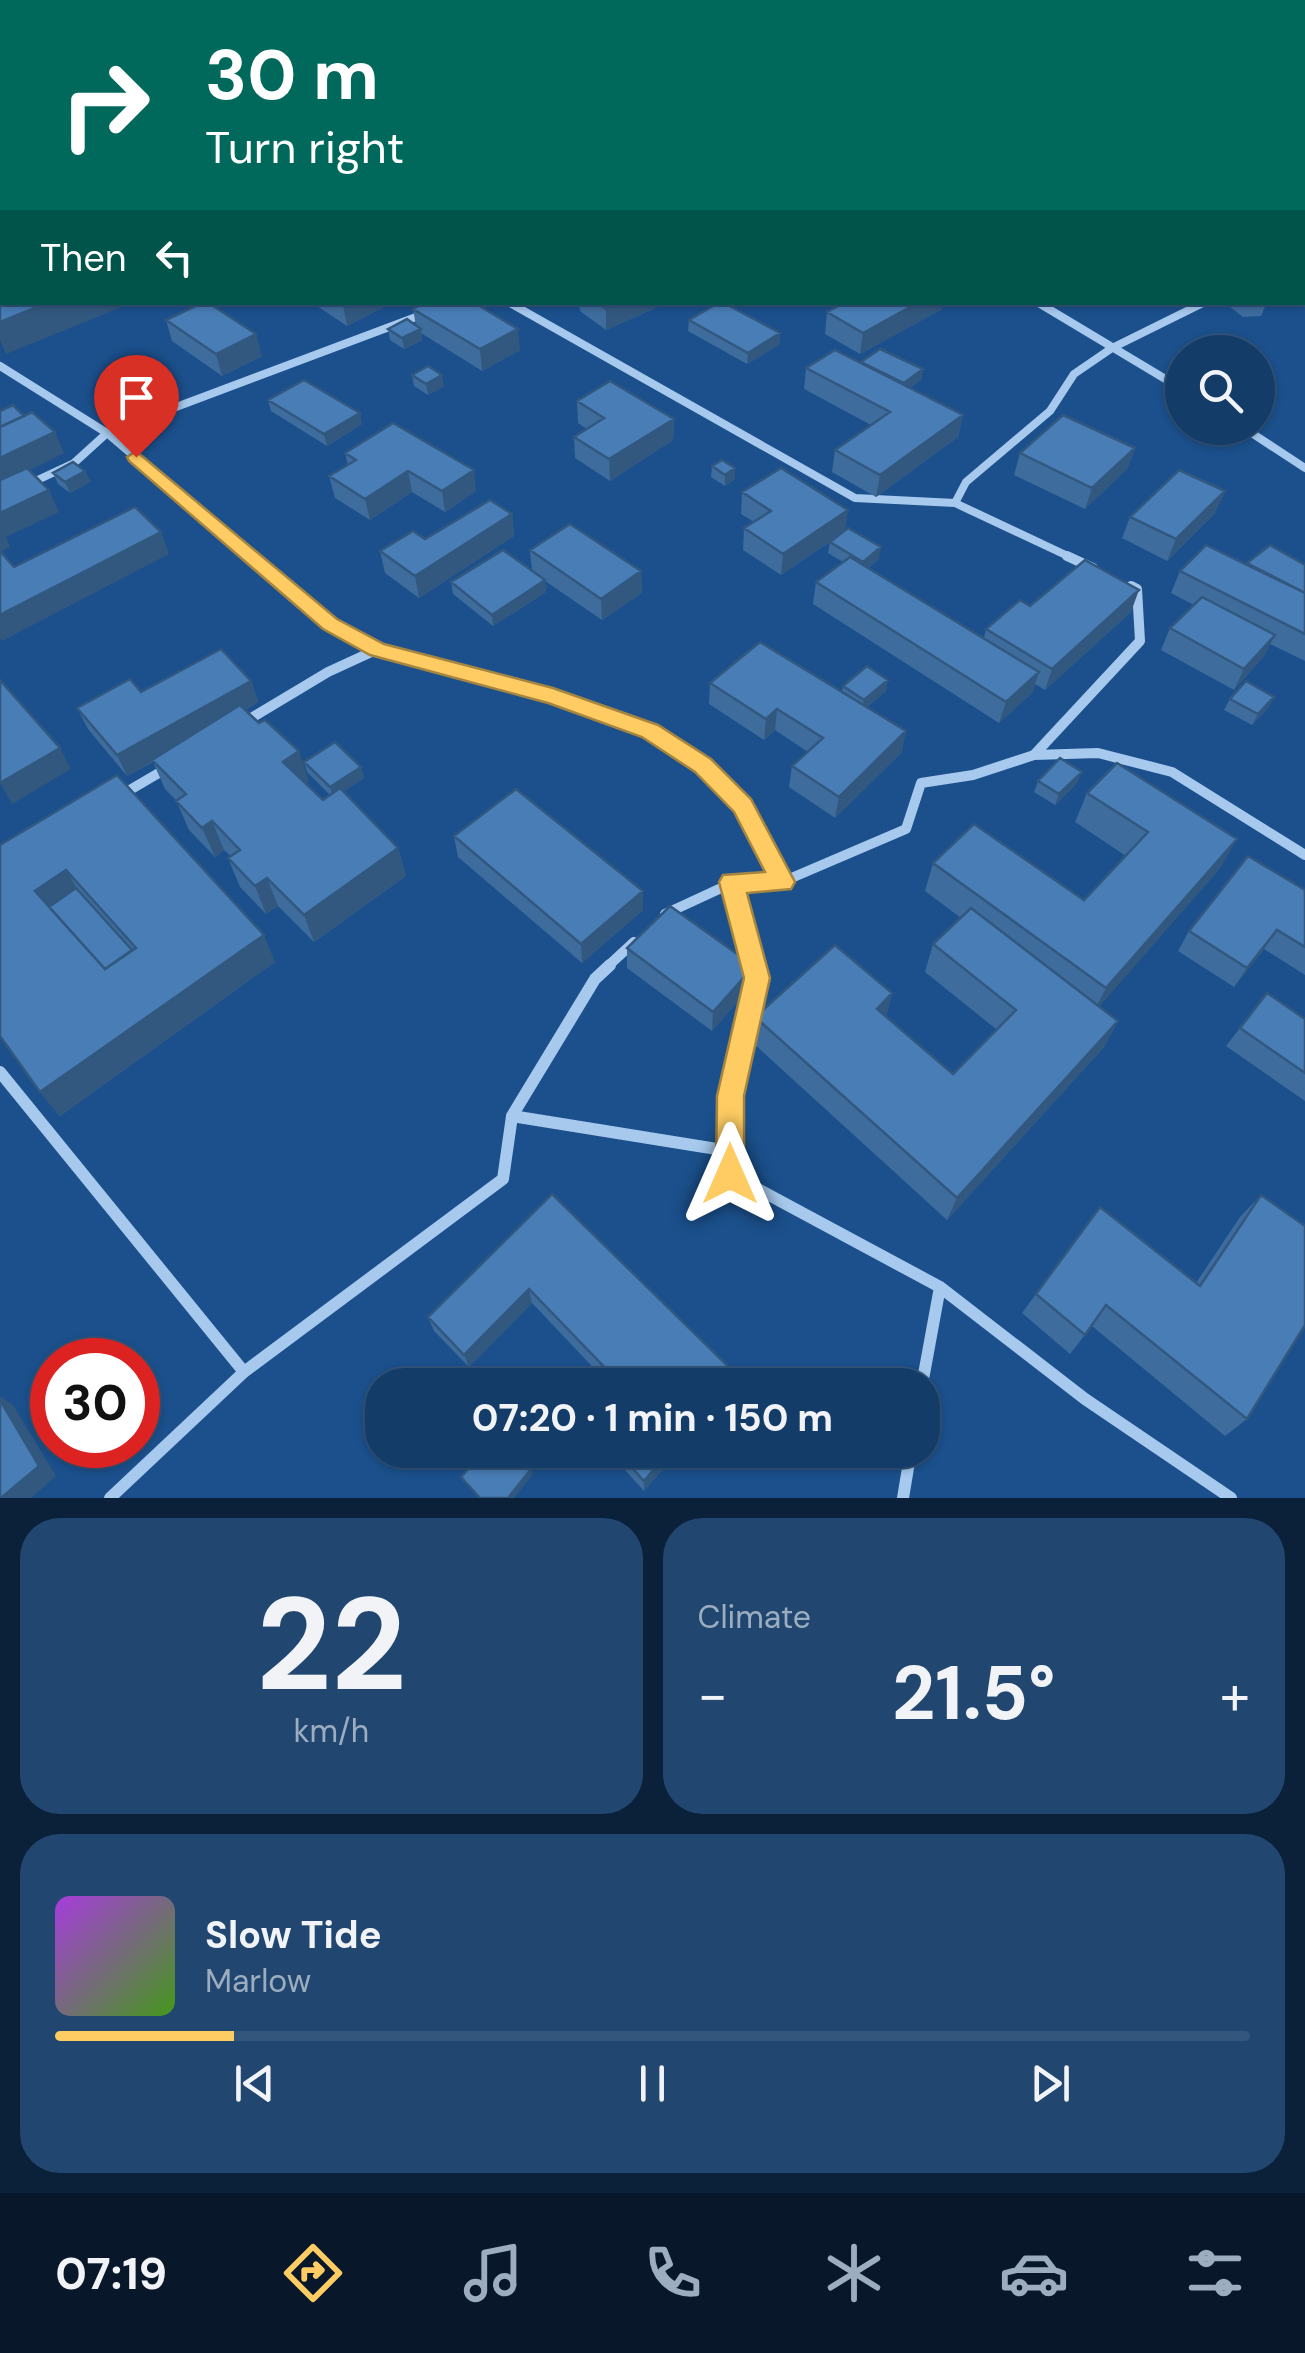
<!DOCTYPE html>
<html lang="en">
<head>
<meta charset="utf-8">
<style>
	body { margin:0; font-family:"DM Sans",sans-serif; background:#214771; color:#f1f3f6; height:100vh; display:flex; flex-direction:column; font-size:38px; white-space:nowrap }
	* { box-sizing:border-box; margin:0 }
	p { font-size:32px; color:#9dadc0 }
	.icon { flex:none; width:55px; height:55px; fill:none; stroke:currentColor; stroke-width:2; stroke-linecap:round; stroke-linejoin:round }
	.map { position:relative; height:1498px; overflow:hidden }
	.side { display:flex; flex-direction:column; gap:20px; padding:20px; background:#0b213a; flex:1 }
	.side>* { flex:none }
	.banner { position:absolute; left:0px; top:0px; width:1305px; height:305px; box-shadow:0 2px 8px #0004,0 0 0 2px #33567d; background:#00695c; color:#fff; overflow:hidden }
	.tools { position:absolute; left:1165px; top:335px; display:grid; gap:20px }
	.tools a { display:grid; place-items:center; width:110px; height:110px; border-radius:50%; background:#143c69; box-shadow:0 2px 8px #0004,0 0 0 2px #33567d; font-size:50px }
	.speed { position:absolute; left:30px; top:1338px; display:flex; gap:20px; font-size:50px; font-weight:700; text-align:center }
	.speed>* { display:grid; place-content:center; width:130px; height:130px; border-radius:50%; background:#143c69; box-shadow:0 2px 8px #0004,0 0 0 2px #33567d; line-height:1 }
	.speed .limit { border:15px solid #d22; background:#fff; color:#111 }
	.pin { position:absolute; display:grid; place-items:center; width:85px; height:85px; color:#fff; margin:-102px -42px; border-radius:50% 50% 50% 0; rotate:-45deg; box-shadow:0 0 10px #0007 }
	.pin .icon { rotate:45deg }
	.me { position:absolute; width:110px; margin:-55px; rotate:0deg; stroke-linejoin:round; filter:drop-shadow(0 0 8px #0008) }
	.turn { display:flex; align-items:center; gap:35px; height:210px; padding:0 40px; font-size:45px }
	.turn .icon { width:130px; height:130px; stroke-width:2.5 }
	.turn b { display:block; font-size:70px; line-height:85px }
	.then { display:flex; align-items:center; height:95px; padding:0 40px; background:#0003; gap:20px; font-size:38px }
	.big { font-size:75px; font-weight:700; line-height:1.1 }
	.side .card { flex:1; display:flex; flex-direction:column; justify-content:center; gap:15px; min-width:0; padding:0 35px; border-radius:40px; background:#214771 }
	.side .dial { align-items:center; gap:0 }
	.dial b { font-size:130px; line-height:1 }
	.song { display:flex; align-items:center; gap:30px }
	.cover { width:120px; height:120px; border-radius:15px; background:linear-gradient(135deg,hsl(280 70% 55%),hsl(100 70% 35%)) }
	.played { height:10px; border-radius:5px; background:linear-gradient(90deg,#fecc63 15%,#33567d 15%) }
	.keys { display:flex; justify-content:space-around; direction:ltr }
	.heat { display:flex; justify-content:space-between; align-items:center; font-size:55px; direction:ltr }
	.side .tiles { flex:1; display:grid; gap:20px; grid-template-columns:1fr 1fr }
	.card:last-child { grid-column:span 2 }
	.trip { position:absolute; left:365px; top:1368px; width:575px; height:100px; border-radius:40px; background:#143c69; box-shadow:0 2px 8px #0004,0 0 0 2px #33567d; font-weight:700; line-height:100px; text-align:center }
	.tab-bar { display:flex; height:160px; justify-content:space-around; align-items:center; background:#08182a; color:#9dadc0 }
	.tab-bar .icon { width:70px; height:70px }
	.tab-bar .current { color:#fecc63 }
	.tab-bar b { font-size:45px; color:#f1f3f6 }
	.map>svg:first-child { display:block }
</style>
</head>
<body>
<div class="map">
<svg width="1305" height="1498" viewBox="0 0 1305 1498">
	<rect width="100%" height="100%" fill="#1b508c"/>
	<g fill="none" stroke-linecap="round" stroke-linejoin="round">
		<path stroke="#a6c9ed" stroke-width="6" d="M 466,0 L 471,2
			M 1100,0 L 1106,2
			M 292,2 L 301,0
			M 521,2 L 527,0"/>
		<path stroke="#a6c9ed" stroke-width="8" d="M 508,302 L 855,498 L 955,503
			M 1037,302 L 1182,389
			M 0,366 L 107,433 L 253,558
			M 1244,428 L 1305,468
			M 29,484 L 74,463 L 107,433 L 424,314
			M 1072,558 L 955,503 L 966,482 L 1050,411 L 1074,374 L 1112,348 L 1205,302"/>
		<path stroke="#a6c9ed" stroke-width="10" d="M 250,556 C 290,590 329,631 379,649 C 493,691 669,697 744,807 C 759,830 770,858 782,882 L 732,883 L 754,967
			M 1067,556 L 1093,568
			M 243,723 L 328,672 L 378,649
			M 1034,755 L 1098,753 L 1172,772 L 1305,855
			M 123,794 L 169,767
			M 782,882 L 906,829 L 921,783 L 973,775 L 1034,755 L 1140,641 L 1137,589 L 1131,586
			M 665,914 L 732,883
			M 607,967 L 634,942"/>
		<path stroke="#a6c9ed" stroke-width="12" d="M 0,1072 L 244,1372
			M 512,1116 L 723,1150 L 730,1174 L 940,1287 L 1085,1399 L 1231,1498
			M 730,1174 L 731,1095 L 757,978 L 754,965
			M 922,1385 L 940,1287
			M 110,1498 L 244,1372 L 503,1179 L 512,1116 L 595,979 L 610,965
			M 903,1498 L 911,1450"/>
	</g>
	<path fill="#3e6c9d" d="M 123,0 L 239,0 L 239,2 L 123,2 Z
		M 255,0 L 277,0 L 273,2 L 255,2 Z
		M 1030,0 L 1082,0 L 1081,2 L 1037,2 Z
		M 311,302 L 394,302 L 347,326 Z
		M 579,302 L 669,302 L 606,330 L 580,311 Z
		M 846,302 L 943,302 L 942,309 L 860,354 L 825,334 L 827,312 Z
		M 1232,302 L 1267,302 L 1261,316 L 1243,317 L 1230,307 Z
		M 413,309 L 520,350 L 482,371 L 421,333 L 422,340 L 404,349 L 390,340 L 388,329 L 416,326 Z
		M 166,320 L 262,356 L 222,376 L 172,341 Z
		M 689,320 L 780,344 L 747,364 L 688,331 Z
		M 861,363 L 923,369 L 921,380 L 910,388 L 963,415 L 958,437 L 876,497 L 832,472 L 835,450 L 871,425 L 804,389 L 806,368 Z
		M 412,375 L 444,386 L 428,395 L 414,386 Z
		M 268,400 L 362,424 L 327,446 L 271,411 Z
		M 577,401 L 674,419 L 673,440 L 610,481 L 575,458 L 574,437 L 587,429 L 578,423 Z
		M 1135,448 L 1127,469 L 1085,509 L 1014,475 L 1020,453 Z
		M 345,453 L 476,491 L 445,512 L 412,492 L 370,520 L 335,498 L 329,476 L 348,465 Z
		M 712,466 L 735,479 L 725,486 L 711,477 Z
		M 85,471 L 90,482 L 70,493 L 58,484 L 53,473 Z
		M 1225,491 L 1215,513 L 1167,561 L 1122,538 L 1130,517 Z
		M 742,492 L 845,531 L 879,559 L 868,568 L 984,638 L 986,629 L 1030,606 L 1131,612 L 1045,690 L 1035,684 L 1032,693 L 999,723 L 813,604 L 816,582 L 843,562 L 828,553 L 830,542 L 837,537 L 781,575 L 743,550 L 744,528 L 754,522 L 741,514 Z
		M 512,514 L 514,536 L 419,598 L 385,573 L 380,551 Z
		M 530,550 L 641,571 L 642,593 L 602,620 L 545,581 L 546,592 L 493,626 L 453,594 L 451,582 L 532,571 Z
		M 1247,565 L 1305,565 L 1305,661 L 1270,644 L 1264,656 L 1234,690 L 1161,650 L 1170,628 L 1194,605 L 1171,593 L 1180,571 Z
		M 251,681 L 258,702 L 245,710 L 309,781 L 305,783 L 323,800 L 330,795 L 307,772 L 304,762 L 361,767 L 364,778 L 344,791 L 398,848 L 406,876 L 314,942 L 278,906 L 266,914 L 240,887 L 228,858 L 231,856 L 224,850 L 215,857 L 189,830 L 176,800 L 165,789 L 153,762 L 127,776 L 88,729 L 77,708 L 141,692 Z
		M 710,683 L 842,692 L 843,686 L 886,691 L 867,707 L 902,752 L 835,818 L 789,787 L 792,766 L 808,752 L 775,730 L 764,740 L 709,704 Z
		M 1274,697 L 1268,708 L 1252,725 L 1224,710 L 1230,699 Z
		M 117,775 L 275,962 L 60,1116 L 40,1092 L 0,845 Z
		M 1038,781 L 1077,783 L 1055,805 L 1034,792 Z
		M 1087,793 L 1221,867 L 1099,1006 L 1118,1021 L 1104,1047 L 947,1220 L 752,1042 L 755,1017 L 892,993 L 886,1017 L 953,1074 L 996,1029 L 925,972 L 933,944 L 961,918 L 925,891 L 933,863 L 1084,900 L 1126,856 L 1075,822 Z
		M 454,836 L 643,910 L 582,963 L 458,857 Z
		M 1305,890 L 1305,975 L 1264,949 L 1234,987 L 1178,951 L 1189,931 Z
		M 627,948 L 754,966 L 752,985 L 712,1031 L 627,968 Z
		M 1305,1019 L 1305,1101 L 1226,1046 L 1240,1028 Z
		M 552,1194 L 735,1373 L 606,1381 L 532,1303 L 469,1367 L 434,1331 L 428,1317 Z
		M 1261,1195 L 1247,1419 L 1225,1436 L 1092,1326 L 1070,1354 L 1022,1313 L 1036,1294 L 1196,1283 L 1240,1217 Z
		M 607,1450 L 679,1450 L 644,1491 Z"/>
	<path fill="#32587f" d="M 139,0 L 173,0 L 173,2 L 140,2 Z
		M 227,0 L 239,0 L 239,2 L 220,2 Z
		M 1305,72 L 1305,87 L 1302,88 L 1302,73 Z
		M 2,73 L 2,95 L 0,96 L 0,74 Z
		M 33,302 L 134,302 L 6,354 L 0,340 L 0,322 Z
		M 347,302 L 394,302 L 347,326 L 343,305 Z
		M 620,302 L 669,302 L 606,330 L 606,309 Z
		M 919,302 L 943,302 L 942,309 L 860,354 L 863,333 Z
		M 421,329 L 422,340 L 404,349 L 402,338 Z
		M 518,329 L 520,350 L 482,371 L 480,349 Z
		M 780,333 L 780,344 L 747,364 L 748,353 Z
		M 256,334 L 262,356 L 222,376 L 216,354 Z
		M 923,369 L 921,380 L 902,394 L 904,383 Z
		M 442,375 L 444,386 L 428,395 L 426,384 Z
		M 360,413 L 362,424 L 327,446 L 324,434 Z
		M 963,415 L 958,437 L 876,497 L 880,475 Z
		M 674,419 L 673,440 L 610,481 L 609,459 Z
		M 55,432 L 64,453 L 0,485 L 0,458 Z
		M 1135,448 L 1127,469 L 1085,509 L 1092,488 Z
		M 735,468 L 735,479 L 725,486 L 725,475 Z
		M 474,470 L 476,491 L 445,512 L 442,491 Z
		M 85,471 L 90,482 L 70,493 L 65,482 Z
		M 408,471 L 412,492 L 370,520 L 365,499 Z
		M 49,490 L 59,512 L 6,537 L 10,547 L 0,552 L 0,513 Z
		M 1225,491 L 1215,513 L 1167,561 L 1176,539 Z
		M 848,510 L 845,531 L 781,575 L 783,554 Z
		M 512,514 L 514,536 L 419,598 L 415,576 Z
		M 161,532 L 169,554 L 2,641 L 0,638 L 0,615 Z
		M 881,547 L 879,559 L 861,573 L 863,562 Z
		M 641,571 L 642,593 L 602,620 L 601,599 Z
		M 545,580 L 546,592 L 493,626 L 492,615 Z
		M 1139,590 L 1131,612 L 1045,690 L 1052,669 Z
		M 1275,635 L 1264,656 L 1234,690 L 1244,669 Z
		M 1039,672 L 1032,693 L 999,723 L 1006,702 Z
		M 888,680 L 886,691 L 862,711 L 864,700 Z
		M 251,681 L 258,702 L 127,776 L 117,755 Z
		M 1274,697 L 1268,708 L 1252,725 L 1258,714 Z
		M 777,709 L 775,730 L 764,740 L 766,719 Z
		M 906,731 L 902,752 L 835,818 L 839,797 Z
		M 60,748 L 71,769 L 12,804 L 0,783 Z
		M 299,751 L 309,781 L 293,791 L 283,762 Z
		M 361,767 L 364,778 L 333,798 L 330,787 Z
		M 1082,772 L 1077,783 L 1055,805 L 1059,794 Z
		M 212,821 L 224,850 L 215,857 L 202,828 Z
		M 1237,839 L 1221,867 L 1092,1015 L 1106,988 Z
		M 398,848 L 406,876 L 314,942 L 304,915 Z
		M 66,870 L 83,898 L 47,908 L 35,891 Z
		M 267,878 L 278,906 L 266,914 L 255,886 Z
		M 643,891 L 643,910 L 582,963 L 581,944 Z
		M 1277,930 L 1264,949 L 1234,987 L 1247,968 Z
		M 264,935 L 275,962 L 60,1116 L 40,1092 Z
		M 754,966 L 752,985 L 712,1031 L 713,1012 Z
		M 892,993 L 885,1020 L 877,1009 Z
		M 1118,1021 L 1104,1047 L 947,1220 L 957,1198 Z
		M 529,1289 L 532,1303 L 469,1367 L 464,1355 Z
		M 735,1373 L 733,1385 L 725,1385 Z
		M 0,1396 L 13,1405 L 56,1476 L 31,1498 L 1,1498 Z
		M 670,1450 L 679,1450 L 644,1491 L 644,1481 Z
		M 531,1469 L 533,1474 L 514,1498 L 508,1498 Z"/>
	<path fill="#487db6" stroke="#32587f" stroke-width="2.5" fill-rule="evenodd" d="M 172,0 L 227,0 L 220,2 L 164,2 Z
		M 350,0 L 378,0 L 371,2 L 351,2 L 348,1 Z
		M 399,0 L 426,0 L 431,2 L 404,2 Z
		M 643,0 L 729,0 L 737,2 L 636,2 Z
		M 855,0 L 912,0 L 904,2 L 848,2 Z
		M 922,0 L 963,0 L 969,2 L 927,2 Z
		M 2,48 L 2,73 L 0,74 L 0,49 Z
		M 0,124 L 2,124 L 2,148 L 0,149 Z
		M 0,184 L 2,186 L 2,205 L 0,206 Z
		M 2,231 L 2,255 L 0,256 L 0,232 Z
		M 0,262 L 2,264 L 2,302 L 49,302 L 0,322 Z
		M 204,302 L 207,302 L 256,334 L 216,354 L 166,320 Z
		M 426,302 L 473,302 L 518,329 L 480,349 L 413,309 Z
		M 596,302 L 620,302 L 606,309 Z
		M 720,302 L 722,302 L 780,333 L 748,353 L 689,320 Z
		M 846,302 L 919,302 L 863,333 L 827,312 Z
		M 1243,302 L 1267,302 L 1266,305 L 1247,306 Z
		M 407,319 L 421,329 L 402,338 L 388,329 Z
		M 880,349 L 923,369 L 904,383 L 861,362 Z
		M 835,350 L 963,415 L 880,475 L 835,450 L 890,412 L 806,368 Z
		M 428,366 L 442,375 L 426,384 L 412,375 Z
		M 304,380 L 360,413 L 324,434 L 268,400 Z
		M 610,381 L 674,419 L 609,459 L 574,437 L 604,418 L 577,401 Z
		M 13,405 L 24,416 L 0,427 L 0,411 Z
		M 32,412 L 55,432 L 0,458 L 0,427 Z
		M 1063,415 L 1135,448 L 1092,488 L 1020,453 Z
		M 393,423 L 474,470 L 442,491 L 408,471 L 365,499 L 329,476 L 356,460 L 345,453 Z
		M 722,460 L 735,468 L 725,475 L 712,466 Z
		M 73,462 L 85,471 L 65,482 L 53,473 Z
		M 27,468 L 49,490 L 0,513 L 0,480 Z
		M 781,468 L 848,510 L 783,554 L 744,528 L 771,511 L 742,492 Z
		M 1179,470 L 1225,491 L 1176,539 L 1130,517 Z
		M 490,500 L 512,514 L 415,576 L 380,551 L 413,531 L 425,539 Z
		M 135,507 L 161,532 L 0,615 L 0,551 L 14,567 Z
		M 570,524 L 641,571 L 601,599 L 530,550 Z
		M 848,528 L 881,547 L 863,562 L 830,542 Z
		M 1206,545 L 1305,593 L 1305,634 L 1180,571 Z
		M 1270,545 L 1305,565 L 1305,593 L 1247,563 Z
		M 503,550 L 545,580 L 492,615 L 451,582 Z
		M 850,557 L 1039,672 L 1006,702 L 816,582 Z
		M 1085,560 L 1139,590 L 1052,669 L 986,629 L 1020,600 L 1030,606 Z
		M 1202,597 L 1275,635 L 1244,669 L 1170,628 Z
		M 760,642 L 906,731 L 839,797 L 792,766 L 823,738 L 777,709 L 766,719 L 710,683 Z
		M 221,649 L 251,681 L 117,755 L 77,708 L 130,679 L 141,692 Z
		M 867,666 L 888,680 L 864,700 L 843,686 Z
		M 0,680 L 60,748 L 0,783 Z
		M 1246,681 L 1274,697 L 1258,714 L 1230,699 Z
		M 240,705 L 259,723 L 265,720 L 299,751 L 283,762 L 323,800 L 340,788 L 398,848 L 304,915 L 267,878 L 255,886 L 228,858 L 240,850 L 212,821 L 202,828 L 176,801 L 186,794 L 152,760 Z
		M 335,742 L 361,767 L 330,787 L 304,762 Z
		M 1060,758 L 1082,772 L 1059,794 L 1038,781 Z
		M 1117,763 L 1237,839 L 1106,988 L 933,863 L 974,824 L 1084,900 L 1148,832 L 1087,793 Z
		M 117,775 L 264,935 L 40,1092 L 0,1036 L 0,845 ZM 66,870 L 136,948 L 105,969 L 35,891 Z
		M 516,789 L 643,891 L 581,944 L 454,836 Z
		M 1248,856 L 1305,890 L 1305,947 L 1277,930 L 1247,968 L 1189,931 Z
		M 76,888 L 132,950 L 105,969 L 49,907 Z
		M 670,906 L 754,966 L 713,1012 L 627,948 Z
		M 971,908 L 1118,1021 L 957,1198 L 755,1017 L 835,945 L 892,993 L 877,1009 L 953,1074 L 1016,1010 L 933,944 Z
		M 1267,993 L 1305,1019 L 1305,1073 L 1240,1028 Z
		M 552,1194 L 735,1373 L 725,1385 L 603,1385 L 612,1375 L 529,1289 L 464,1355 L 428,1317 Z
		M 1261,1195 L 1305,1226 L 1305,1325 L 1247,1419 L 1106,1305 L 1085,1335 L 1036,1294 L 1100,1207 L 1200,1286 Z
		M 0,1400 L 39,1466 L 1,1498 L 0,1498 Z
		M 485,1450 L 512,1450 L 531,1469 L 508,1498 L 480,1498 L 461,1477 Z
		M 616,1450 L 670,1450 L 644,1481 Z"/>
	<path fill="#fecc63" stroke="#a58540" stroke-width="2.5" d="M 136,451 L 337,619 L 384,644 L 553,688 L 658,725 L 711,759 L 751,799 L 795,882 L 791,889 L 747,893 L 770,978 L 744,1096 L 744,1174 L 740,1183 L 730,1188 L 720,1183 L 716,1174 L 717,1096 L 744,978 L 719,882 L 723,875 L 765,872 L 734,812 L 695,772 L 642,737 L 548,703 L 370,655 L 323,629 L 129,461 L 127,457 Z"/>
</svg>
<div class="tools">
<a><svg class="icon" aria-label="search" viewBox="0 0 24 24"><circle cx="10" cy="10" r="6"/><path d="M15 15l6 6"/></svg></a>
</div>
<div class="speed"><div class="limit">30</div></div>
<div class="pin" style="left:136px;top:457px;background:#d93025"><svg class="icon" aria-label="arrive" viewBox="0 0 24 24"><path d="M6 21V4h12l-3 4 3 4H6"/></svg></div>
<svg class="me" style="left:730px;top:1174px" viewBox="-20 -20 40 40"><path d="M0-17L14 15 0 8-14 15z" fill="#fecc63" stroke="#fff" stroke-width="4"/></svg>
<div class="trip">07:20 · 1 min · 150 m</div>
<div class="banner">
<div class="turn"><svg class="icon" aria-label="right" viewBox="0 0 24 24"><path d="M7 20v-9h11M14 6l5 5-5 5"/></svg><div><b>30 m</b>Turn right</div></div>
<div class="then">Then<svg class="icon" aria-label="left" viewBox="0 0 24 24"><path d="M17 20v-9H6M10 6l-5 5 5 5"/></svg></div>
</div>
</div>
<section class="side">
<div class="tiles">
<div class="card dial"><b>22</b><p>km/h</p></div>
<div class="card"><p>Climate</p>
<div class="heat"><a>−</a><b class="big">21.5°</b><a>+</a></div>
</div>
<div class="card">
<div class="song"><i class="cover"></i><div><b>Slow Tide</b><p>Marlow</p></div></div>
<div class="played"></div>
<div class="keys"><svg class="icon" aria-label="previous" viewBox="0 0 24 24"><path d="M18 5L8 12l10 7zM5 5v14"/></svg><svg class="icon" aria-label="pause" viewBox="0 0 24 24"><path d="M8 5v14M16 5v14"/></svg><svg class="icon" aria-label="next" viewBox="0 0 24 24"><path d="M6 5l10 7-10 7zM19 5v14"/></svg></div>
</div>
</div>
</section>
<nav class="tab-bar">
<b>07:19</b>
<svg class="icon current" aria-label="directions" viewBox="0 0 24 24"><path d="M12 3l9 9-9 9-9-9zM9 14v-3h6M13 9l2 2-2 2"/></svg>
<svg class="icon" aria-label="music" viewBox="0 0 24 24"><path d="M9 18V5l10-2v13"/><circle cx="6" cy="18" r="3"/><circle cx="16" cy="16" r="3"/></svg>
<svg class="icon" aria-label="phone" viewBox="0 0 24 24"><path d="M5 4h4l2 5-3 2q2 4 5 5l2-3 5 2v4C11 20 4 13 5 4z"/></svg>
<svg class="icon" aria-label="climate" viewBox="0 0 24 24"><path d="M12 3v18M4 7l16 10M4 17L20 7"/></svg>
<svg class="icon" aria-label="car" viewBox="0 0 24 24"><path d="M5 17H2v-5l4-1 3-4h7l3 4 3 1v5h-3M9 17h6M6 11h13"/><circle cx="7" cy="17" r="2"/><circle cx="17" cy="17" r="2"/></svg>
<svg class="icon" aria-label="filters" viewBox="0 0 24 24"><path d="M4 7h16M4 17h16"/><circle cx="9" cy="7" r="2"/><circle cx="15" cy="17" r="2"/></svg>
</nav>
</body>
</html>
